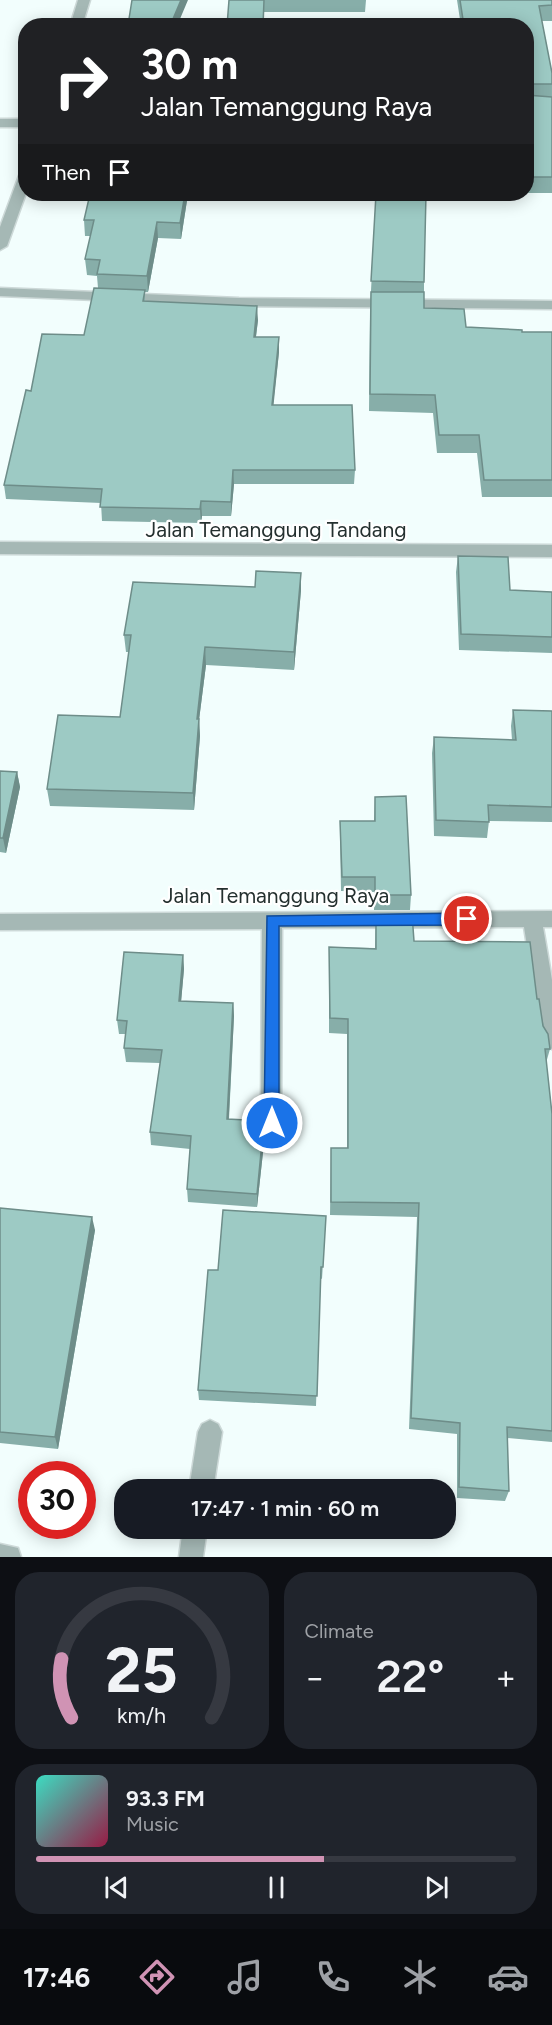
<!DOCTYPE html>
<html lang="en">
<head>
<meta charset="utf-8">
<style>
	body { margin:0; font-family:Figtree,sans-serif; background:#20242c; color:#f1f3f6; height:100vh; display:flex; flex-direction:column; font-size:22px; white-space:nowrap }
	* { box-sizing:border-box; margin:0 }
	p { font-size:20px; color:#9ea1a6 }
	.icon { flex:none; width:33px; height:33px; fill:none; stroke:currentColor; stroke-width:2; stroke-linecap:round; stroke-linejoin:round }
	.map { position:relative; height:1557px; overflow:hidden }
	.drawer { display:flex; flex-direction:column; gap:15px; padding:15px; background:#0d0f14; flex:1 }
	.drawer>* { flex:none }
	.top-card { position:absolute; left:18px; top:18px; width:516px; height:183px; border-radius:24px; box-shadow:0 3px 15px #0003; background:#202124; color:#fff; overflow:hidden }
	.speed { position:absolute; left:18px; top:1461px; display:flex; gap:12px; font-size:30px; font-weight:700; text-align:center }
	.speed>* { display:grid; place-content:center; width:78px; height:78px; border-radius:50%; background:#171b24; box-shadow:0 3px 15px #0003; line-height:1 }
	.speed .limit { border:9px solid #d22; background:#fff; color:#111 }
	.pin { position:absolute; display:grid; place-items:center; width:51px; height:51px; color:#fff; margin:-26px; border:3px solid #fff; border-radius:50%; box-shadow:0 2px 6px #0007 }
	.me { position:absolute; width:66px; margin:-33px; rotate:0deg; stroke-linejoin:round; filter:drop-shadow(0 0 4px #0008) }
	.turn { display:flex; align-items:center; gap:21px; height:126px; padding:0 24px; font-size:27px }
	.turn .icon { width:78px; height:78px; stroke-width:2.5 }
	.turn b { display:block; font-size:42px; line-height:51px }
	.then { display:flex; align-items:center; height:57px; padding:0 24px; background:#0003; gap:12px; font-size:22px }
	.big { font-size:45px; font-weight:600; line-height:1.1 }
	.drawer .widget { flex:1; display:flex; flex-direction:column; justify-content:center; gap:9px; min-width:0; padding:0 21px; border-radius:24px; background:#20242c }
	.drawer .dial { align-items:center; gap:0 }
	.dial svg { height:156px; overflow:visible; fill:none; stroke:#363941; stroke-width:7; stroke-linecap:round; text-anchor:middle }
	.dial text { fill:#f1f3f6; stroke:none }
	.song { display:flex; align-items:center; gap:18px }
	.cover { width:72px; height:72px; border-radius:9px; background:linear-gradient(135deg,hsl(170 70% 55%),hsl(340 70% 35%)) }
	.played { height:6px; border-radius:3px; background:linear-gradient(90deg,#d093b4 60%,#363941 60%) }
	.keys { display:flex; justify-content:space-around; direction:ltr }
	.heat { display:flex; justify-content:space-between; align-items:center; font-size:33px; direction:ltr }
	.drawer .tiles { flex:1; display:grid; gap:15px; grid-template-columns:1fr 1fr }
	.widget:last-child { grid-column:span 2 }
	.trip { position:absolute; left:114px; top:1479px; width:342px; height:60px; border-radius:24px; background:#171b24; box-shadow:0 3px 15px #0003; font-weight:600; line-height:60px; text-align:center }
	.tabs { display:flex; height:96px; justify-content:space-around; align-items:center; background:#090b0e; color:#9ea1a6 }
	.tabs .icon { width:42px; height:42px }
	.tabs .selected { color:#d093b4 }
	.tabs b { font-size:27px; color:#f1f3f6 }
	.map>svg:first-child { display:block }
</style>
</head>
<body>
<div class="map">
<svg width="552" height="1557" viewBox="0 0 552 1557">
	<rect width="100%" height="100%" fill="#f2fefd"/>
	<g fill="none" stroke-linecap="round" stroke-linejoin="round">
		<g stroke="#cdd9d8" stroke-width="3">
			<path id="minor" d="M 78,0 L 90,0 L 82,26 L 70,26 Z
				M 0,119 L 26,119 L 26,127 L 0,127 Z
				M 26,169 L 26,193 L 7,246 L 0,250 L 0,227 L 20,173 Z
				M 0,288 L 239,298 L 552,301 L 552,309 L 239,306 L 0,296 Z
				M 0,542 L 552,545 L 552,557 L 0,554 Z
				M 552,911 L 552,927 L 543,927 L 552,980 L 552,1049 L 545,1046 L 542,1040 L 524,927 L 282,928 L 281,1123 L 278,1130 L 271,1132 L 264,1130 L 261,1123 L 262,929 L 0,930 L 0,914 Z
				M 210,1420 L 218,1424 L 222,1432 L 213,1490 L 189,1490 L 198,1432 L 202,1424 Z
				M 183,1528 L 207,1528 L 203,1557 L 179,1557 Z
				M 0,1544 L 18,1548 L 21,1557 L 0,1557 Z"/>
		</g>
		<use href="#minor" fill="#a5b8b5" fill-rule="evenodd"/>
	</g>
	<path fill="#87aea9" d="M 229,0 L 366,0 L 365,12 L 264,12 Z
		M 457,0 L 552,0 L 552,21 L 542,21 L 552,73 L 552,193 L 526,193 L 526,26 L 461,26 Z
		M 90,194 L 188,194 L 181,239 L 158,238 L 148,292 L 145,292 L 145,302 L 258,320 L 256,337 L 279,352 L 273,405 L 355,470 L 354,484 L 234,484 L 231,516 L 202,516 L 201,523 L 102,521 L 101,503 L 6,499 L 4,485 L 31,391 L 84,335 L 98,288 L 97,276 L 87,275 L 85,259 L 91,236 L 85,236 L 84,220 Z
		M 376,194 L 424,282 L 424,308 L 466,327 L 522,332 L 552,332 L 552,497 L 482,497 L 477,453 L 437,453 L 433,413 L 369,411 L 370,310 Z
		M 458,556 L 510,590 L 552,592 L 552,653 L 459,650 L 456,572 Z
		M 301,573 L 301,590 L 294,670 L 206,665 L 199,720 L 200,736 L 194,810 L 50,806 L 47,789 L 120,717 L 129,652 L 126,652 L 124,635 L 255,587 Z
		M 513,710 L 552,711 L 552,822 L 489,821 L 487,838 L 434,836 L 432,753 L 434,737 L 512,740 L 511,726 Z
		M 0,771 L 17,772 L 20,787 L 6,853 L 0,852 Z
		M 375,797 L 411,895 L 410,910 L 374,910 L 374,892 L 341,891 L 340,836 L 340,821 L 374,821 Z
		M 376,915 L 414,941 L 537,999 L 550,1049 L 546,1063 L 552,1114 L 552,1442 L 507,1438 L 509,1491 L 505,1501 L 457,1498 L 457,1434 L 409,1429 L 417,1217 L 330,1215 L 331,1148 L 347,1148 L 347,1034 L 329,1033 L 329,947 L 375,948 Z
		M 183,955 L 184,969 L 181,1001 L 233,1003 L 234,1016 L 229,1119 L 264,1121 L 265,1134 L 257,1207 L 188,1202 L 187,1189 L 190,1149 L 151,1145 L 150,1132 L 160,1063 L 126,1062 L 124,1048 L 126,1034 L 119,1034 L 117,1020 Z
		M 0,1208 L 95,1230 L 58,1449 L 0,1443 Z
		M 326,1216 L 322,1279 L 320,1278 L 316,1406 L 199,1400 L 198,1390 Z"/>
	<path fill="#6e8d89" d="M 181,0 L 188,0 L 177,26 L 170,26 Z
		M 185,194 L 188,194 L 181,239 L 180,223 Z
		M 157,222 L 158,238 L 148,292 L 147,276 Z
		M 257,306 L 258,320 L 254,351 L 254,337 Z
		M 279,337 L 279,352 L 272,420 L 272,405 Z
		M 233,470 L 234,484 L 231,516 L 231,502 Z
		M 201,501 L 202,516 L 201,523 L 200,509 Z
		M 301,573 L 301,590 L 294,670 L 294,652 Z
		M 205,647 L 206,665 L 199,720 L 200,736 L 194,810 L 193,793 L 197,719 Z
		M 17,772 L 20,787 L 6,853 L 3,838 Z
		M 183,955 L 184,969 L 180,1014 L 179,1001 Z
		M 233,1003 L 234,1016 L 228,1132 L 227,1119 Z
		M 264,1121 L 265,1134 L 257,1207 L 257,1194 Z
		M 92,1217 L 95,1230 L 58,1449 L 55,1437 Z"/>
	<path fill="#9dcac4" stroke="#6e8d89" stroke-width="1.5" d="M 132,0 L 181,0 L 170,26 L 99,26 L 128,25 Z
		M 229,0 L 264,0 L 263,26 L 227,26 Z
		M 460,0 L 552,0 L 552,5 L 539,6 L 552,73 L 552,84 L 528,84 L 526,91 L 526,26 L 464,26 Z
		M 526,95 L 552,97 L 552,177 L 526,177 Z
		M 90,194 L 185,194 L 180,223 L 157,222 L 147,276 L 97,274 L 100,260 L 85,259 L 94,220 L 84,220 Z
		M 376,194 L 426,194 L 424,282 L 371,281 Z
		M 94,288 L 145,290 L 143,301 L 257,306 L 254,337 L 279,337 L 272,405 L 352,405 L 355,470 L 233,470 L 231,502 L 201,501 L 200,509 L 100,507 L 102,489 L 4,485 L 26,390 L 31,391 L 42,334 L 84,335 Z
		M 371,292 L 424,292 L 424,308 L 464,309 L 466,327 L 522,330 L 522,332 L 552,332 L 552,480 L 484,480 L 479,435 L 439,435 L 435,395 L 370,394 Z
		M 458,556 L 508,557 L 510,590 L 552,592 L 552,637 L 461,634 Z
		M 256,571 L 301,573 L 294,652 L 205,647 L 197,719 L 199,719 L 193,793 L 47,789 L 58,715 L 120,717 L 131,635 L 124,635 L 133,582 L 255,587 Z
		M 513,710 L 552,711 L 552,807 L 488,805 L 489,822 L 436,820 L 434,737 L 516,740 Z
		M 0,771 L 17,772 L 3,838 L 0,838 Z
		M 406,796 L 411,895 L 375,895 L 375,877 L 342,877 L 340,821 L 375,821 L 375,797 Z
		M 412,914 L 414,941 L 530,942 L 537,999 L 539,999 L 543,1026 L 548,1034 L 550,1049 L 545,1049 L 552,1114 L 552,1431 L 507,1427 L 509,1491 L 459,1487 L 460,1423 L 411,1418 L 419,1203 L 331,1202 L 331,1148 L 348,1148 L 348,1019 L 330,1018 L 329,947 L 376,949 L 376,915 Z
		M 124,952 L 183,955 L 179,1001 L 233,1003 L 227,1119 L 264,1121 L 257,1194 L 187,1189 L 191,1136 L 150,1132 L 162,1050 L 124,1048 L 127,1021 L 117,1020 Z
		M 0,1208 L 92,1217 L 55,1437 L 0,1432 Z
		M 223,1210 L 326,1216 L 323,1267 L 321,1267 L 317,1396 L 198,1390 L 208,1270 L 218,1270 Z"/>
	<path fill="#1a73e8" stroke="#114b97" stroke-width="1.5" d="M 467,913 L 475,919 L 467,925 L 279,926 L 279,1123 L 277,1128 L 272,1130 L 266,1128 L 264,1123 L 267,916 Z"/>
	<g text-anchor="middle" stroke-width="4.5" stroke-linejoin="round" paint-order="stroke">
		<g font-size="21" fill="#24302f" stroke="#fff">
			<text x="276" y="537">Jalan Temanggung Tandang</text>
			<text x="276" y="903">Jalan Temanggung Raya</text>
		</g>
	</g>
</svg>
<div class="speed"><div class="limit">30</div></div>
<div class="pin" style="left:467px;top:919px;background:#d93025"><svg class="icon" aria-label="arrive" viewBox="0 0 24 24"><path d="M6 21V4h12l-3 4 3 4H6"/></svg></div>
<svg class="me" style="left:272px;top:1123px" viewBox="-20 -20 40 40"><circle r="17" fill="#1a73e8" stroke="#fff" stroke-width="3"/><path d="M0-11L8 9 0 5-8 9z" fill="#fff"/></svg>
<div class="trip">17:47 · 1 min · 60 m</div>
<div class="top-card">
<div class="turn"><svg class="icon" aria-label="right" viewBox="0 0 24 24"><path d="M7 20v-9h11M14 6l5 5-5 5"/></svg><div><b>30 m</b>Jalan Temanggung Raya</div></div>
<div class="then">Then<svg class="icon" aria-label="arrive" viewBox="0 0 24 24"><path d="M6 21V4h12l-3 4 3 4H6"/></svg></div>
</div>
</div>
<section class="drawer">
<div class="tiles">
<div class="widget dial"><svg viewBox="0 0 100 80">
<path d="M14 69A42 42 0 1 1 86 69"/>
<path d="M14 69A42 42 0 0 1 9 39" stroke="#d093b4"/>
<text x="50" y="56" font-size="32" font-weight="700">25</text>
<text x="50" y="72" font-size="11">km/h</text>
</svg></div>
<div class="widget"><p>Climate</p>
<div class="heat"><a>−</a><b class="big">22°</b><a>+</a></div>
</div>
<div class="widget">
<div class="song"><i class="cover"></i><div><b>93.3 FM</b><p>Music</p></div></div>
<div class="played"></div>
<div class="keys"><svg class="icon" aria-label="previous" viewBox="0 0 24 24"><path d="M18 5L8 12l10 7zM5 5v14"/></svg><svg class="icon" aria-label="pause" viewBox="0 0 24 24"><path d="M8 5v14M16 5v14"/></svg><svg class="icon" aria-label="next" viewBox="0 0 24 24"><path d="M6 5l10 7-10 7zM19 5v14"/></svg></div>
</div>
</div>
</section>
<nav class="tabs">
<b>17:46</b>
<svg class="icon selected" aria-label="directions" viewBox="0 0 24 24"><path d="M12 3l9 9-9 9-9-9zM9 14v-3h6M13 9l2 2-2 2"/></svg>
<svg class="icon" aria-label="music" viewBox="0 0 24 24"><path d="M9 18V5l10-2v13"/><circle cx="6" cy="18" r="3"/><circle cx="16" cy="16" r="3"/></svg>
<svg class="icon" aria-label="phone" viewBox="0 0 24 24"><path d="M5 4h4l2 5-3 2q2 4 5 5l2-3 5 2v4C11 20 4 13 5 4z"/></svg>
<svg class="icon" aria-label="climate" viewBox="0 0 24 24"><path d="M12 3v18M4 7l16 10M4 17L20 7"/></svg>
<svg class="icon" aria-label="car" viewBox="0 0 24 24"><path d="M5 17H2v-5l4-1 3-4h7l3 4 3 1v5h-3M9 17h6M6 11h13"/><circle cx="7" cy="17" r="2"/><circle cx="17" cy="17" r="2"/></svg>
</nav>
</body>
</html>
